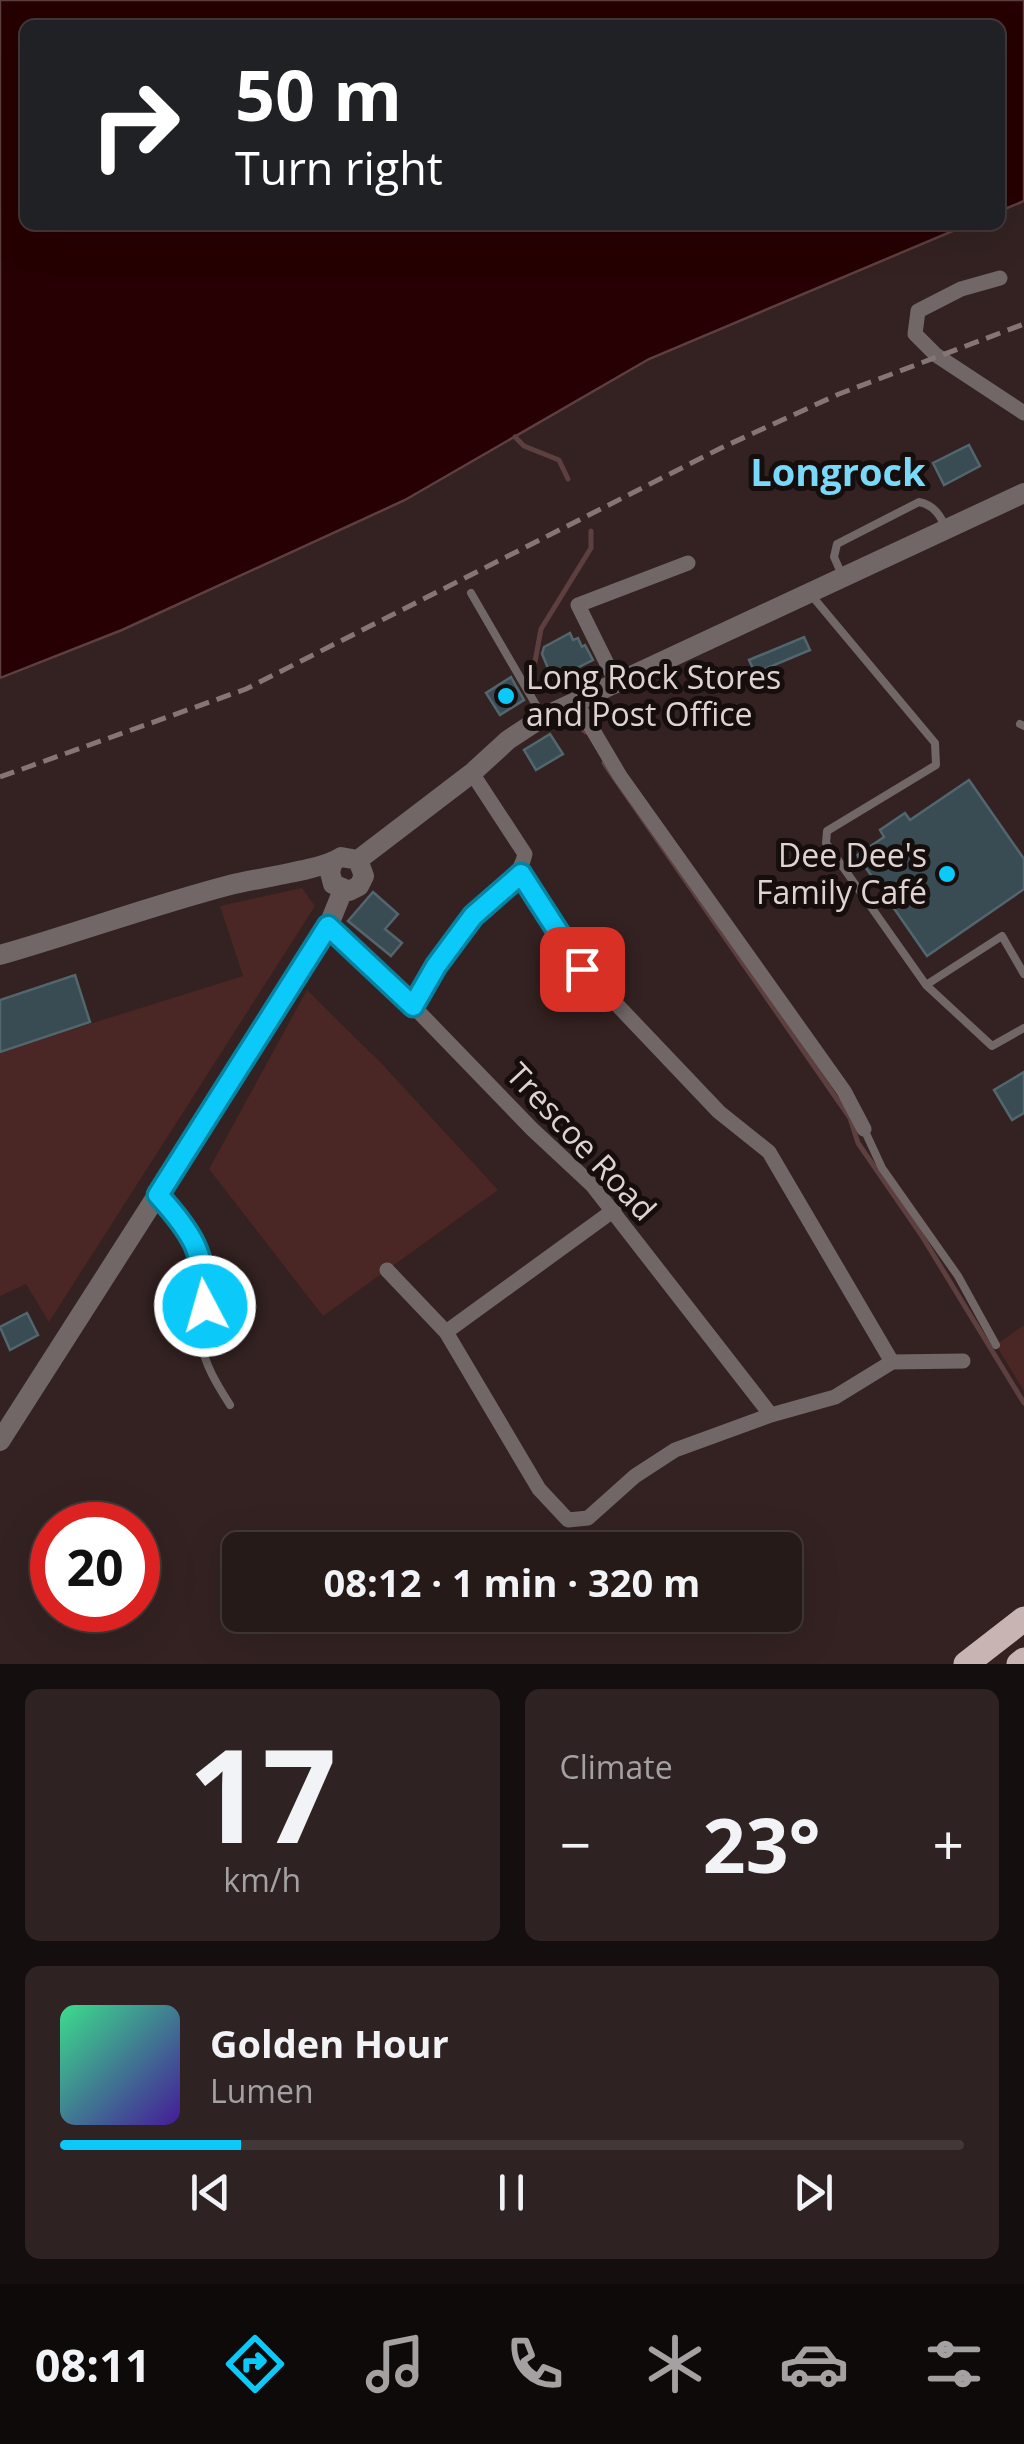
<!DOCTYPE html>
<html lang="en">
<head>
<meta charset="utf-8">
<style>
	body { margin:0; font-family:"Open Sans",sans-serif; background:#2e2322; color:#f1f3f6; height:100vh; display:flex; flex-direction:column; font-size:38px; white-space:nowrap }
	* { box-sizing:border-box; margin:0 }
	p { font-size:32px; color:#a4a1a2 }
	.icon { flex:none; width:55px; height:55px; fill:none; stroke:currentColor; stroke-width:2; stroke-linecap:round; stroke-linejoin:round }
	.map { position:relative; height:1664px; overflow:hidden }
	.sheet { display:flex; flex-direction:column; gap:25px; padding:25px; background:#150e0e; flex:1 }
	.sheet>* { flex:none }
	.top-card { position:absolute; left:20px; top:20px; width:985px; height:210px; border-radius:15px; box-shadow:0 10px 40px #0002,0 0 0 2px #423838; background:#202124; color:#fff; overflow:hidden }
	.speed { position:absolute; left:30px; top:1502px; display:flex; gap:20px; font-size:50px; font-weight:700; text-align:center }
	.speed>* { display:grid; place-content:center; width:130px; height:130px; border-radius:50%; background:#261a19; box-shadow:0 10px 40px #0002,0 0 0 2px #423838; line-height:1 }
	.speed .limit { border:15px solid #d22; background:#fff; color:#111 }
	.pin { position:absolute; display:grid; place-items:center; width:85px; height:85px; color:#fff; margin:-42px; border-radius:20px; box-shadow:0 5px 15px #0006 }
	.me { position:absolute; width:110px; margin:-55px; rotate:354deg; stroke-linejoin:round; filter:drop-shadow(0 0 8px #0008) }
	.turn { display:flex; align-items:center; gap:35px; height:210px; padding:0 50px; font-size:45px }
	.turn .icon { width:130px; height:130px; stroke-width:2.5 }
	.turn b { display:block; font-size:70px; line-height:85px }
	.big { font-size:75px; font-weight:700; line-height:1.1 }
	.sheet .widget { flex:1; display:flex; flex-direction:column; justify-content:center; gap:15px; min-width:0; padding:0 35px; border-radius:15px; background:#2e2322 }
	.sheet .dial { align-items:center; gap:0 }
	.dial b { font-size:130px; line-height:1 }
	.song { display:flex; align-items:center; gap:30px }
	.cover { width:120px; height:120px; border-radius:15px; background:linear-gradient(135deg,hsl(150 70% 55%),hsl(260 70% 35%)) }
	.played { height:10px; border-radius:5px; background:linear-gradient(90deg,#0bcafa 20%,#423838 20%) }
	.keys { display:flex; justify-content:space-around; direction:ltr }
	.heat { display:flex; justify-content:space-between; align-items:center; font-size:55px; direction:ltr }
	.sheet .tiles { flex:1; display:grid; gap:25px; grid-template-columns:1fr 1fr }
	.widget:last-child { grid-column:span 2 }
	.trip { position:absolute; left:222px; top:1532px; width:580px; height:100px; border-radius:15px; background:#261a19; box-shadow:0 10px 40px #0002,0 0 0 2px #423838; font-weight:700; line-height:100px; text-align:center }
	.tab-bar { display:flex; height:160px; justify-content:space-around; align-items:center; background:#0f0a0a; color:#a4a1a2 }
	.tab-bar .icon { width:70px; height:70px }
	.tab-bar .on { color:#0bcafa }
	.tab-bar b { font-size:45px; color:#f1f3f6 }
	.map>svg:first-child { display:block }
</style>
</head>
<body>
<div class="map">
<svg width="1024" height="1664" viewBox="0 0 1024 1664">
	<rect width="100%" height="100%" fill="#332221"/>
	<path fill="#4a2624" d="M 302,888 L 315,906 L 49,1322 L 26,1284 L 0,1296 L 0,1052 L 243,976 L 220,906 Z
		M 307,990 L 383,1065 L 498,1190 L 323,1316 L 209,1169 Z
		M 1024,1325 L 1024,1391 L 996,1345 Z"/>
	<path fill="#260002" stroke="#5e3f40" stroke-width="2.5" d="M 0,0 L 1024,0 L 1024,201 L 1000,211 L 1000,25 L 25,25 L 25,225 L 967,225 L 649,359 L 405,500 L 122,630 L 0,678 Z"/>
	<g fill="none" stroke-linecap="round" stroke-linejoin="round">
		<path stroke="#5e3f40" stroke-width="5" d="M 515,437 L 524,446 L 559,460 L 568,479
			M 534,667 L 541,629 L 591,548 L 591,531
			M 570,720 L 586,732
			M 604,763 L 850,1118 L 858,1143 L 922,1236 L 1024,1403"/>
	</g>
	<path fill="#394c53" stroke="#52666d" stroke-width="2.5" d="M 969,445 L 980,466 L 944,485 L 933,463 Z
		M 570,633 L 573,640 L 578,638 L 582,647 L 585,645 L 593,660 L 553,680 L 542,654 L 544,647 Z
		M 804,637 L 810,650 L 755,673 L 749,660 Z
		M 511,677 L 524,700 L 500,715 L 486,693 Z
		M 550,734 L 563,754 L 536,770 L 524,750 Z
		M 969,780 L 1024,859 L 1024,889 L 927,956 L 857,855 L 884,837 L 880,830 L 905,813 L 910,820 Z
		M 373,892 L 398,914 L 385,929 L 402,943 L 391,956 L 348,921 Z
		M 75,975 L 90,1022 L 0,1052 L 0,1000 Z
		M 1024,1072 L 1024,1113 L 1012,1120 L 994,1090 Z
		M 27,1313 L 38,1335 L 10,1350 L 0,1327 Z"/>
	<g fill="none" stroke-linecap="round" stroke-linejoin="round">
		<path stroke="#706766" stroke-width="8" d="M 842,575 L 834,557 L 837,544 L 919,502 C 934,505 941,516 946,529
			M 471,593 L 543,717
			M 812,596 L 935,743 L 936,765 L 827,831 L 826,843 L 926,985 L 1002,936 L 1024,974
			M 1020,724 L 1024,726
			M 926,985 L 992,1046 L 1024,1028
			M 864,1129 L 882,1168 L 958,1276 L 996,1345
			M 161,1198 C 189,1229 209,1259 205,1302 C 204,1316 200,1328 201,1341 C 204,1364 218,1386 230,1405"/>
		<path stroke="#706766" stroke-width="15" d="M 1000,278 L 961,289 L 918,311 L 915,334 L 936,355 L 1024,413
			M 616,682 L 578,605 L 688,563
			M 575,700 L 620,776 L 844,1091 L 864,1129
			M 521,873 L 583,969 L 719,1112 L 769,1152 L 892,1362
			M 328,927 L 413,1006 L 532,1129 L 592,1185 L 771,1415
			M 413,1006 C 430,975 448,946 471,919 C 490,896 518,885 525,854 L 472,773
			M 614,1210 L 446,1332 L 539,1489 L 568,1520 L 588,1518 L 635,1476 L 675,1450 L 771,1415 L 835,1397 L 892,1362 L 963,1361
			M 387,1270 L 446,1332"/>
		<path stroke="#706766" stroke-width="20" d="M 332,865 L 330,872 L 333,884 L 349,891 L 359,886 L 364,876 L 358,860
			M 0,955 C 77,933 153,905 230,885 C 257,878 323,870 341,857 L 358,860 L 472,773 L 508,740 L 543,717 L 1024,493
			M 0,1441 L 298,975 L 328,927 L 343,890"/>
		<path stroke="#c8b4b2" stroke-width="25" d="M 966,1664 L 1024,1619
			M 1019,1664 L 1024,1660"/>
		<path stroke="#857675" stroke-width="5" stroke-dasharray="15 8" stroke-linecap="butt" d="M 0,777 L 246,689 L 721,448 L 839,394 L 1024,324"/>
	</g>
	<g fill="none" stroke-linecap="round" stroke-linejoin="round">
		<g stroke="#0783a2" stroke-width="25">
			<path id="route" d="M 205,1306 C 207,1255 191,1231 158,1195 L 328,926 L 413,1006 L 436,966 L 473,916 L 521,874 L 582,969"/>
		</g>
		<use href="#route" stroke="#0bcafa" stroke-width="18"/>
	</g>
	<g fill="#0bcafa" stroke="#150e0d" stroke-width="4">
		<circle cx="506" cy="696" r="10"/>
		<circle cx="947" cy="874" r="10"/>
	</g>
	<g text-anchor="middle" stroke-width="10" stroke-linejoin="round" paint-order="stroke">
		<g font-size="32" fill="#dfd3d2" stroke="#150e0d" text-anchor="start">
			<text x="526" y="689">Long Rock Stores<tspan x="526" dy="37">and Post Office</tspan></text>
			<text x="927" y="867" text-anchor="end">Dee Dee's<tspan x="927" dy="37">Family Café</tspan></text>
		</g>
		<g font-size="32" fill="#dfd3d2" stroke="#150e0d">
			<text transform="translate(581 1142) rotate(47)" y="11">Trescoe Road</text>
		</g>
		<g font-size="38" font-weight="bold" fill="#7ad8f8" stroke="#150e0d">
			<text x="838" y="486">Longrock</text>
		</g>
	</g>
</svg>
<div class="speed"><div class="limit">20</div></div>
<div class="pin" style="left:582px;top:969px;background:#d93025"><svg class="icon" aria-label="arrive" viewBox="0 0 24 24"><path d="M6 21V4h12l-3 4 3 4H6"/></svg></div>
<svg class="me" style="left:205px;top:1306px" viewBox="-20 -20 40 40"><circle r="17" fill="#0bcafa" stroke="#fff" stroke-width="3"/><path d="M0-11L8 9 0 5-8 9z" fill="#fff"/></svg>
<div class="trip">08:12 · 1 min · 320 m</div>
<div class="top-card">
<div class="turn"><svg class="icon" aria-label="right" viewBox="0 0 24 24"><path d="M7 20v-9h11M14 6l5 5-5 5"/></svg><div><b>50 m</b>Turn right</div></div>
</div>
</div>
<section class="sheet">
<div class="tiles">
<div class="widget dial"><b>17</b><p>km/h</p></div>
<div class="widget"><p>Climate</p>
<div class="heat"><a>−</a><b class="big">23°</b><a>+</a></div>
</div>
<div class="widget">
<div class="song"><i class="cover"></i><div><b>Golden Hour</b><p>Lumen</p></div></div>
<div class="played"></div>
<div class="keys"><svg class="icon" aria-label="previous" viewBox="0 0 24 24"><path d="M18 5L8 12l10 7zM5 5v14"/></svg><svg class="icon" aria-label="pause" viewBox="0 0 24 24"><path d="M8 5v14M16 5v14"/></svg><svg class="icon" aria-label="next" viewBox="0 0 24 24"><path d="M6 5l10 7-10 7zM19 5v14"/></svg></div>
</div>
</div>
</section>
<nav class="tab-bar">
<b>08:11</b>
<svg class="icon on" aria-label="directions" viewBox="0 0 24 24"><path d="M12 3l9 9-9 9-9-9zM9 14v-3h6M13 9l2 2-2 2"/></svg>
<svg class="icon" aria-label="music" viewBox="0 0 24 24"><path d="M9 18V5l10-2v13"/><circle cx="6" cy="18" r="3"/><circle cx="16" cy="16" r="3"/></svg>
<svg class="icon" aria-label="phone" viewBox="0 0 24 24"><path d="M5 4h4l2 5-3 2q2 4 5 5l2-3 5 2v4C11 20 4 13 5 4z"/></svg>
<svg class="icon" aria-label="climate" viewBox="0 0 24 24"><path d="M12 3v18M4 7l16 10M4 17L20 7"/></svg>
<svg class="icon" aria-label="car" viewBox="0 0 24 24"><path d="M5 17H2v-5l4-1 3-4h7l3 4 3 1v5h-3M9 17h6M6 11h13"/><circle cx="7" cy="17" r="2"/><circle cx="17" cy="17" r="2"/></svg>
<svg class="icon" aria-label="filters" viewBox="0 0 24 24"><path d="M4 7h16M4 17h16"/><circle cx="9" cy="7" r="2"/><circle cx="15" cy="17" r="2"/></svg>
</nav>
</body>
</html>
